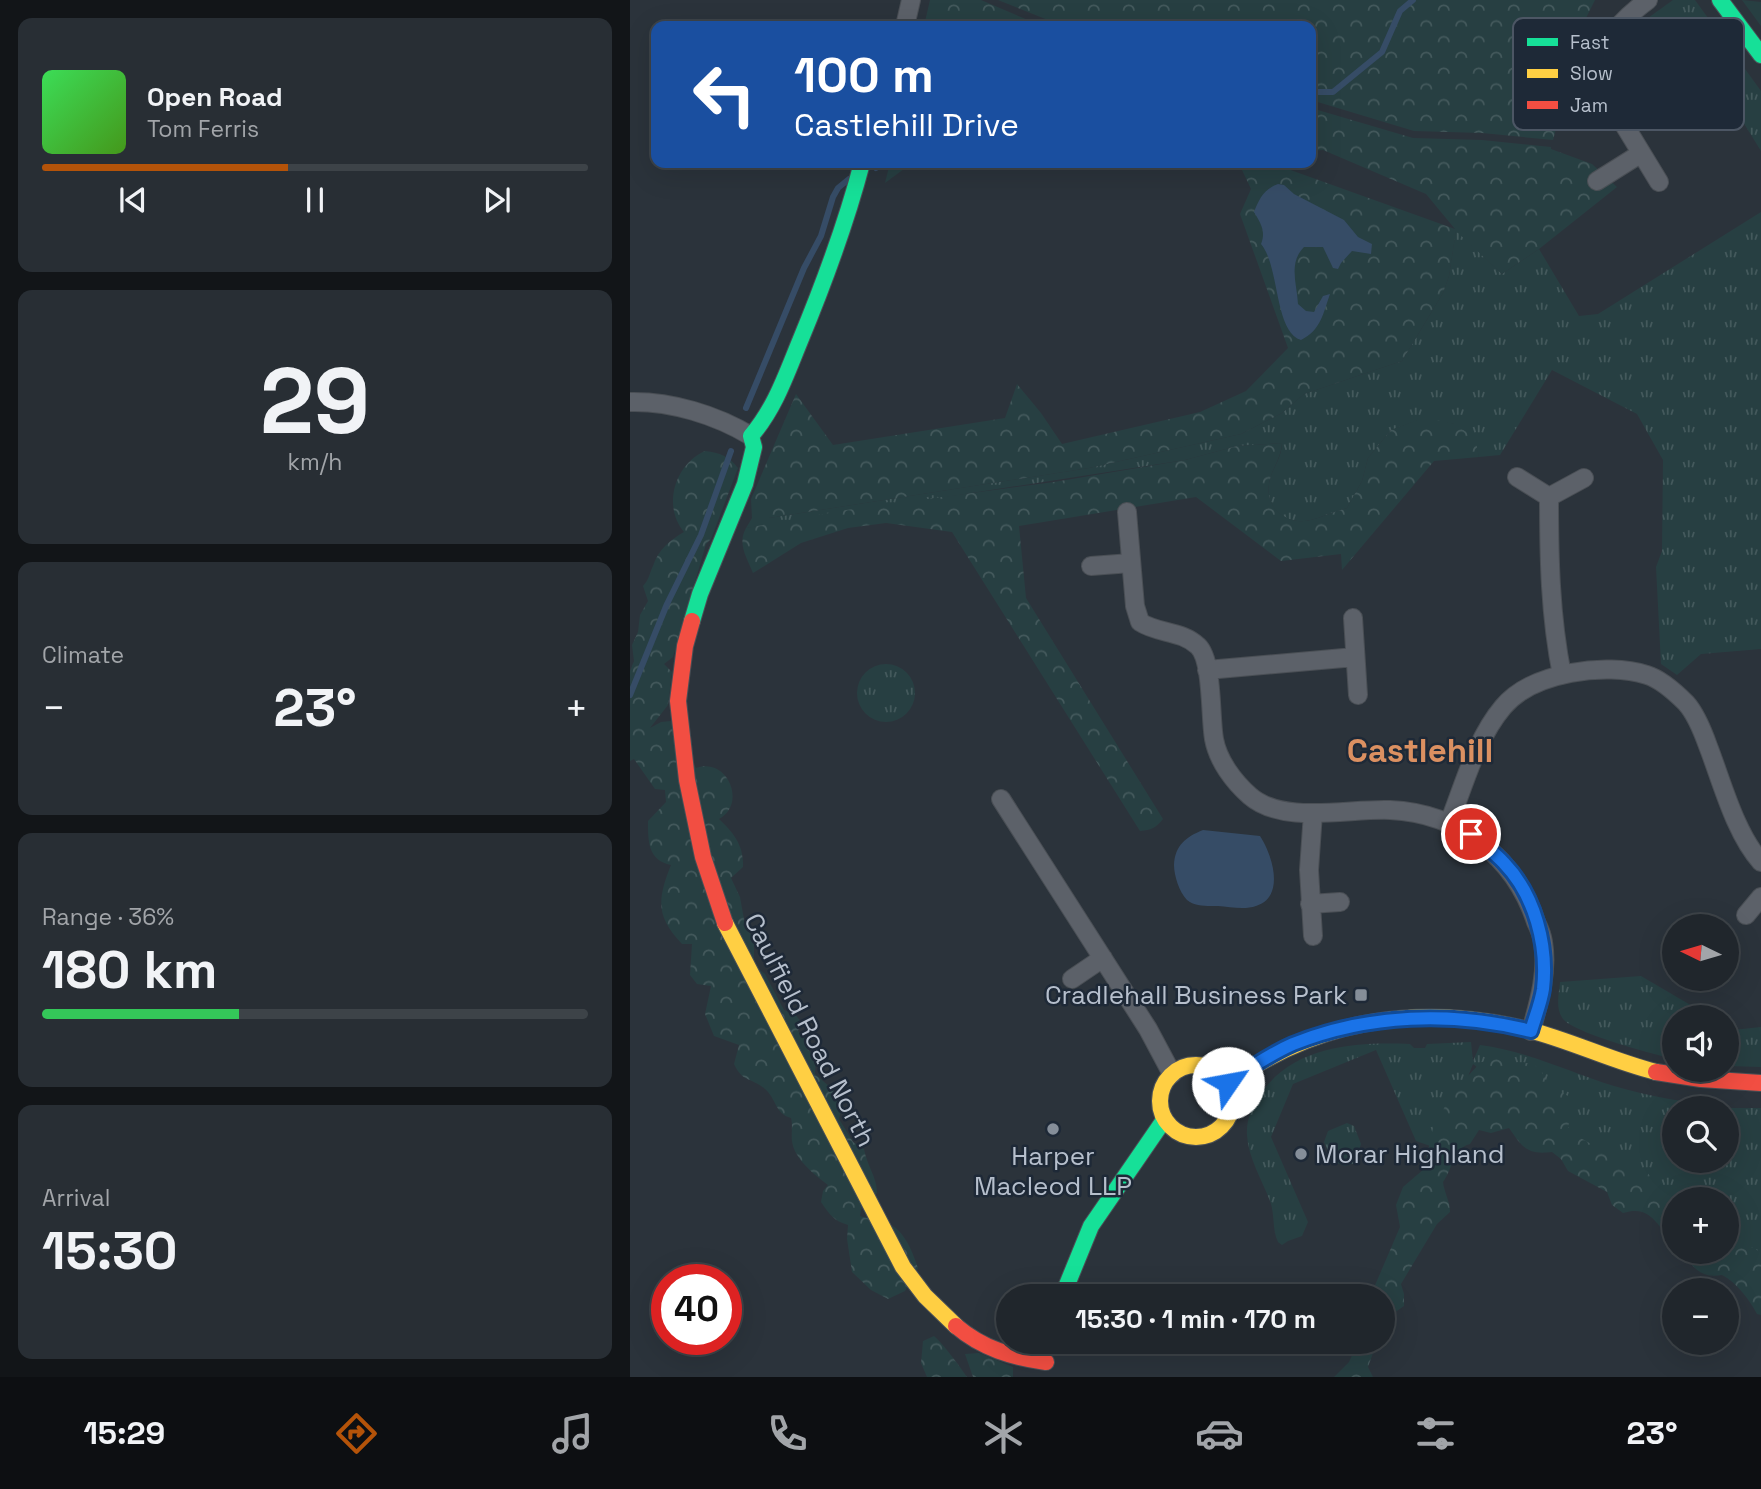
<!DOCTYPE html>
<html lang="en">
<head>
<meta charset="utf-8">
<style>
	body { margin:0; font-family:"Space Grotesk",sans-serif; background:#282e34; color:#f1f3f6; height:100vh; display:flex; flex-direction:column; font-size:26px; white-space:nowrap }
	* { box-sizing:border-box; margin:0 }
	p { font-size:23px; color:#a2a5a9 }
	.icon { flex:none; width:38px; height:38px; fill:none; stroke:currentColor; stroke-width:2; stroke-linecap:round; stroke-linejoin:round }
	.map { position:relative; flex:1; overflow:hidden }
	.side { display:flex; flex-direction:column; gap:18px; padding:18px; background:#121518; width:630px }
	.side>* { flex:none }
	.guide { position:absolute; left:21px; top:21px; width:665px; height:147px; border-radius:14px; box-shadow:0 7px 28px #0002,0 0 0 2px #3d4348; background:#1a4fa0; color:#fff; overflow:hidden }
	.needle { width:46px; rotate:275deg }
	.buttons { position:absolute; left:1032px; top:914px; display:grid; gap:14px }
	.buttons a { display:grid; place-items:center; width:77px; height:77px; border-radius:50%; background:#20262c; box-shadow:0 7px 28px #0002,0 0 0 2px #3d4348; font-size:35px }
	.speed { position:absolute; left:21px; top:1264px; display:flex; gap:14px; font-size:35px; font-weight:700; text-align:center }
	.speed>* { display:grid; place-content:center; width:91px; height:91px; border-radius:50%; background:#20262c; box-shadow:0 7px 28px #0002,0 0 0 2px #3d4348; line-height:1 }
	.speed .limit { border:10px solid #d22; background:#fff; color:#111 }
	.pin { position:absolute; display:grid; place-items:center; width:60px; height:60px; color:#fff; margin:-30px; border:4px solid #fff; border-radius:50%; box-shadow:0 2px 7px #0007 }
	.me { position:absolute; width:77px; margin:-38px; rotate:57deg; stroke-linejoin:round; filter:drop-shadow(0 0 5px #0008) }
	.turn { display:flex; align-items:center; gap:24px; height:147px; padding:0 28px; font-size:32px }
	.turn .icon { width:91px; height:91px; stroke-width:2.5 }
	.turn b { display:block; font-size:49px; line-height:60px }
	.big { font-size:52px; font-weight:700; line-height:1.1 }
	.side .tile { flex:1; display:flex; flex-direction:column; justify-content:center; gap:10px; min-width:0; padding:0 24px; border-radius:14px; background:#282e34 }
	.side .dial { align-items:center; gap:0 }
	.dial b { font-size:91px; line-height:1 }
	.song { display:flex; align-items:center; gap:21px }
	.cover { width:84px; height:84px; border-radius:10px; background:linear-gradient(135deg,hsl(130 70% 55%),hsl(100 70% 35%)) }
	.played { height:7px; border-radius:4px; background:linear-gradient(90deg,#b45309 45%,#3d4348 45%) }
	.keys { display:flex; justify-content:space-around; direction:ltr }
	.heat { display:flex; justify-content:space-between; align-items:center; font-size:38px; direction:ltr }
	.charge { height:10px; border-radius:5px; background:linear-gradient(90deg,#34c759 36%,#3d4348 0) }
	.trip { position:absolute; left:366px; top:1284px; width:399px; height:70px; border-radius:35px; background:#20262c; box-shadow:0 7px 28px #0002,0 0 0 2px #3d4348; font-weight:700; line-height:70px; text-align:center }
	.tab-bar { display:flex; height:112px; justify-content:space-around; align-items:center; background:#0d0f12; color:#a2a5a9 }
	.tab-bar .icon { width:49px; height:49px }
	.tab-bar .selected { color:#b45309 }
	.tab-bar b { font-size:32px; color:#f1f3f6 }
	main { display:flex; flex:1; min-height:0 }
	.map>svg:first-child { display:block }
</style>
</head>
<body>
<main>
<section class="side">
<div class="tile">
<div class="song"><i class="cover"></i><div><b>Open Road</b><p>Tom Ferris</p></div></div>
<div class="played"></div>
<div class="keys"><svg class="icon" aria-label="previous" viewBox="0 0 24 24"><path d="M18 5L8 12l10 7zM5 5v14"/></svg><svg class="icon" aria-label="pause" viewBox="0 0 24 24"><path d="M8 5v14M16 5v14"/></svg><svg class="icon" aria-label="next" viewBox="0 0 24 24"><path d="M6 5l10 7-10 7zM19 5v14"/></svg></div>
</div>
<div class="tile dial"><b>29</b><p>km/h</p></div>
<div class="tile"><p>Climate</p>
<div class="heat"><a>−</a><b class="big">23°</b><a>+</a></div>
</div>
<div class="tile"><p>Range · 36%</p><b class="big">180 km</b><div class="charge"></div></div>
<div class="tile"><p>Arrival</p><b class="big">15:30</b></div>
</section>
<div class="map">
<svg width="1131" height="1377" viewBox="0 0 1131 1377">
	<defs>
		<pattern id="grass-tufts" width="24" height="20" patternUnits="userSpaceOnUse" patternTransform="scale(1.75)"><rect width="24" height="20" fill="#273f42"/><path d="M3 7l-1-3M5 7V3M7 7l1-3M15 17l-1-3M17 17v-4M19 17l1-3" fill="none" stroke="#44595c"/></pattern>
		<pattern id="forest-crowns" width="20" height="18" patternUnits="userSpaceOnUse" patternTransform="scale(1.75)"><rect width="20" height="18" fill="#273f42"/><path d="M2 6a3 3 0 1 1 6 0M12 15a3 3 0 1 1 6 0" fill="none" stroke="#44595c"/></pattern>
	</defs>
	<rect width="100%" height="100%" fill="#2b333b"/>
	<path fill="url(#grass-tufts)" d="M 1043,0 L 1065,0 L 1131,91 L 1131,151 L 1053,25 L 997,65 L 990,54 C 997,29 1023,15 1043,0 Z
		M 1112,0 L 1131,2 L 1131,26 Z
		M 1131,212 L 1131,649 L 1071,654 L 1047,675 L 1031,664 L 1026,567 L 1032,551 L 1033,460 L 1007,414 L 922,370 L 870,455 L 849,457 L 844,438 L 824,424 L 794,418 L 761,430 L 738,458 L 732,481 L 717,508 C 705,511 686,520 675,521 C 653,523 635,506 639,484 C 641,469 652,459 652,443 L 607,446 L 555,460 L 116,528 L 122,518 L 139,518 L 459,468 L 611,434 L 652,413 L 674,394 L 772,361 L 813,293 L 819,276 L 826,230 L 872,274 L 909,249 L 949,316 L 968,314 Z
		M227 693a29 29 0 1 1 58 0a29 29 0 1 1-58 0Z
		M 1011,976 L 1081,1017 L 1045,1017 L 1045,1059 C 1025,1055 944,1033 933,1019 C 925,1008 929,994 930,982 Z
		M 1097,1026 L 1103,1030 L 1131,1027 L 1131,1067 L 1097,1066 Z
		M 841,1042 L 843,1061 L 850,1045 C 897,1051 940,1072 984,1086 C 1020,1097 1058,1102 1096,1108 L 1045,1108 L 1045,1160 L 1097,1160 L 1097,1108 L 1131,1108 L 1131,1288 L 1097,1251 L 1097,1199 L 1045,1199 L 1045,1221 L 843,1064 L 809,1149 L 786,1141 L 746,1050 L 663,1084 L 641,1137 L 678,1222 L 672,1236 L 658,1241 L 652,1245 L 648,1242 C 642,1230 645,1214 640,1201 C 632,1180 618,1157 617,1135 C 616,1120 622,1107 630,1095 C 663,1045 726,1042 780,1044 L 784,1048 L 795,1048 L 797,1044 Z
		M 717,1123 L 724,1126 L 731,1144 L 725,1163 L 715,1166 L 702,1161 L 694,1142 L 698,1131 Z"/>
	<path fill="url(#forest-crowns)" d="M 300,0 L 351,0 L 412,26 L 294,26 Z
		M 368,0 L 965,0 L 956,18 L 923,140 L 852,133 L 784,131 L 681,100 L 681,26 L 433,26 Z
		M 681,108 L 783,138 L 852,140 L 921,147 L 921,149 L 962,164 L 987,187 L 909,249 L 872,274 L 826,231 L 819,276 L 813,293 L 772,361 L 674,394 L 652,413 L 611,434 L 459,468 L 139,518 L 122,518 L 121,499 L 166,394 L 203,445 L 375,418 L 387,384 L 411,413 L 432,444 L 570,412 L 616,391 L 658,348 L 610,214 L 621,189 L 612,170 L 625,163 L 641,163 L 825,229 L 796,194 L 693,150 L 681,151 Z
		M 260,163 L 282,163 L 255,183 Z
		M 795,417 L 825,424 L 845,438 L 849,457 L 804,461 L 712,570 L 711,554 L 651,561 L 566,497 L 389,526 L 396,598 L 533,819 C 526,828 521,830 510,831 L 322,532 L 256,523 L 218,528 L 171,543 L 123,573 C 117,558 107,544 116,528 L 216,510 L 424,482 L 555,460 L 607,446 L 652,443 C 651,459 641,470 639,484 C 635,506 654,523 675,521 C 686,520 705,511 717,508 L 732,481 L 738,458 L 761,430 Z
		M 75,451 C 90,453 99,456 108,468 L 81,539 L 76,544 L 43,657 L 34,664 L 42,672 L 38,705 L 20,728 L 31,722 L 41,721 L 66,768 C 98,757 117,804 89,819 C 104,833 114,846 113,867 L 101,878 L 110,897 L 115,925 L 124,940 L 124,965 L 135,974 L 154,1010 L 165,1014 L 171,1022 L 168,1031 L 178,1041 L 177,1049 C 186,1055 186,1064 185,1074 L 209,1095 L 211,1110 L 209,1119 L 223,1142 L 234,1149 C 237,1166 247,1177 247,1193 L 231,1209 L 230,1216 C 238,1219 245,1219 252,1221 C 273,1226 282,1250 288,1268 L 275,1291 L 258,1299 L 241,1290 L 222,1272 L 217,1239 L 218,1225 C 204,1221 199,1214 191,1202 L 193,1191 L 198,1185 C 185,1175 164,1159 162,1141 C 161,1133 163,1126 161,1118 C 145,1114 146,1098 135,1089 C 121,1077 113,1083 104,1064 L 109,1045 L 84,1036 L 75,1014 L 81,986 L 67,984 L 60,975 L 62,944 L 52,944 C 26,917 27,900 41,865 C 18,860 18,842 18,821 L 36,802 L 35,790 L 25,789 L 4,759 L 0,761 L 0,671 L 4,661 L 2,645 L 8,632 L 10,615 L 18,601 L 13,586 C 20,578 19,574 23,566 C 28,550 40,540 54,532 C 32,506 45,464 75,451 Z
		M 865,1057 C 888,1070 907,1051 917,1084 L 938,1096 L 941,1113 L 938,1127 L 947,1136 L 977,1153 L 998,1171 L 1011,1167 C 1024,1177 1030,1194 1045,1201 L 1045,1242 C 1025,1226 1022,1204 993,1213 L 982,1205 L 977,1192 L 938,1171 L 931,1159 L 922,1152 C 897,1155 893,1148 879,1128 L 861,1133 L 849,1130 L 840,1144 C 822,1149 823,1169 813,1182 C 814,1192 820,1201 820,1212 L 807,1224 L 771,1284 L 774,1294 L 774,1306 L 764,1313 L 753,1330 L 752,1297 L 740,1297 L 770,1227 L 766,1205 L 773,1187 L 794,1169 L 803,1128 L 823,1092 L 850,1063 Z
		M 1097,1236 L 1127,1250 L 1131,1254 L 1131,1315 L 1127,1314 C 1119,1299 1107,1283 1092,1275 C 1072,1279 1062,1268 1053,1251 L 1097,1251 Z
		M 304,1336 C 315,1346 328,1364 337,1377 L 297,1377 L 291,1363 L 293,1341 Z
		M 728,1342 L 747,1342 L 738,1367 L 743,1377 L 704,1377 L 719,1362 Z
		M 349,1353 L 383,1367 L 383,1377 L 343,1377 L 335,1354 Z"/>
	<path fill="#364c66" d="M 648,184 L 654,185 L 664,194 L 714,220 L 728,237 L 742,244 L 741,254 L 722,251 L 711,263 L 708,269 L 703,268 L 693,247 L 674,247 C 658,263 667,284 668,304 L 676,311 L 684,312 L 693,296 L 700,294 C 693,314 691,330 671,340 C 644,331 650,267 631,244 C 636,231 631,224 624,212 C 629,199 634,189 648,184 Z
		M 573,830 L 630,836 C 642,854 656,897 626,906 C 615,910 600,907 588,906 C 578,906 565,907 557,900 C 549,892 544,875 544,865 C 545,845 556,837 573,830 Z"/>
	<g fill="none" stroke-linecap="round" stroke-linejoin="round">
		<path stroke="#364c66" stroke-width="6" d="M 681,92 L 703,92 L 752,52 L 770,11 L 783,0
			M 246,168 L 255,163
			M 116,408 L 174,268 L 191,236 L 203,197 L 208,188 L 219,179
			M 0,695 L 37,604 L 71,535 L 101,451"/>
		<g stroke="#4a4f55" stroke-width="20">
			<path id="street" d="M 1018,0 C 983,26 968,45 973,90 L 1029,182
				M 275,26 L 281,0
				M 967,181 L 1010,154
				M 0,402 C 41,401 86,415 121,436
				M 887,477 L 919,497 L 954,478
				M 919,497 C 919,557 920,615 932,675
				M 497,512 L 505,606 L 510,622 C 528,634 551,630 568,646 C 583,660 580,717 584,739 C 588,761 604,782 620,796 C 653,825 720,808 760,810 C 829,813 885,857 906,922 C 909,928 912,935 913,942 C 918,972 909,1002 901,1031
				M 461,566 L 501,563
				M 723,618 L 728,695
				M 577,670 L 725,657
				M 371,799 L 518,1029 L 542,1074
				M 683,813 L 679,870 L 683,936
				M 819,823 C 834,785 846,739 873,707 C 902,672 976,662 1017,675 C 1030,679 1047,694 1056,703 C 1066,714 1073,732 1078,746 C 1092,782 1105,833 1131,862
				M 680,904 L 710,902
				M 1116,915 L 1131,897
				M 442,979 L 473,958"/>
		</g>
		<g stroke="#4a4f55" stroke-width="18">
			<path id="fast" d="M 1090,0 L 1131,55
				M 62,621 L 70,594 L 115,484 L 124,447 L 121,436 C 145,408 156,375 170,341 C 194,283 216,224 232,163
				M 432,1297 L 461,1226 L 534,1120"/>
		</g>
		<g stroke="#4a4f55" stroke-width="18">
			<path id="slow" d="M 95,923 L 273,1267 L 295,1296 L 326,1326
				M530 1101a36 36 0 1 1 72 0a36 36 0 1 1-72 0Z
				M 598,1083 C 689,1019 791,1003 899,1030 C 942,1041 982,1061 1026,1072"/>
		</g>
		<g stroke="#4a4f55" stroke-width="18">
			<path id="jam" d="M 62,621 L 55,646 L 48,701 L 57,780 L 73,857 L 95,923
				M 1026,1072 L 1071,1079 L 1131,1083
				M 326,1326 C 353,1349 382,1357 416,1362"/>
		</g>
		<use href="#street" stroke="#5c6169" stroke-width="18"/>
		<use href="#fast" stroke="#16e098" stroke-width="16"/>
		<use href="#slow" stroke="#ffcf43" stroke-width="16"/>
		<use href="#jam" stroke="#f24e42" stroke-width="16"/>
	</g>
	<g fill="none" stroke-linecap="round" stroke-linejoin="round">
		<g stroke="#114b97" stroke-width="18">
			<path id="route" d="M 598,1083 C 618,1069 640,1054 663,1044 C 738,1014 822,1011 901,1031 C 905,1017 911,1003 913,989 C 918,946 905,895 874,863 C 864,852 852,844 841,834"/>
		</g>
		<use href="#route" stroke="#1a73e8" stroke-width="12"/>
	</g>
	<g fill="#858e99" stroke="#1e2937" stroke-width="2.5">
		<rect x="724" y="988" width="14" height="14" rx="3.5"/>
		<circle cx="423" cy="1129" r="7"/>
		<circle cx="671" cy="1154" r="7"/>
	</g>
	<g text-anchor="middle" stroke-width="5" stroke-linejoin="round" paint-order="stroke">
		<g font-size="26" fill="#b6bfcc" stroke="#1e2937" text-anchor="end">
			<text x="717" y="1004">Cradlehall Business Park</text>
			<text x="685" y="1163" text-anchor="start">Morar Highland</text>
			<text x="423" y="1165" text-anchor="middle">Harper<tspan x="423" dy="30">Macleod LLP</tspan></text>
		</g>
		<g font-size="26" fill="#b6bfcc" stroke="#1e2937">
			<text transform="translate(180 1030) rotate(63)" y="9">Caulfield Road North</text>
		</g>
		<g font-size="33" font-weight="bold" fill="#db9061" stroke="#1e2937">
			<text x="790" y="762">Castlehill</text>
		</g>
	</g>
	<rect x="883" y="18" width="231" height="112" rx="10" fill="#1e2937" stroke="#4c5664" stroke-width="2"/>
	<rect x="897" y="38" width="31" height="8" fill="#16e098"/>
	<rect x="897" y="69" width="31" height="9" fill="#ffcf43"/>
	<rect x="897" y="101" width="31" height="8" fill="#f24e42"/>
	<g font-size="19" fill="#b6bfcc">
		<text x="940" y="49">Fast</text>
		<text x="940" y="80">Slow</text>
		<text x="940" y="112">Jam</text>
	</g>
</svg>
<div class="buttons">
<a><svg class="needle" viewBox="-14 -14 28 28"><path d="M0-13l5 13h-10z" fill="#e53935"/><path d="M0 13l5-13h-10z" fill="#a2a5a9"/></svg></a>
<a><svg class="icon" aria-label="sound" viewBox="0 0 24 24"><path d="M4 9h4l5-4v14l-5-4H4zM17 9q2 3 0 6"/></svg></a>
<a><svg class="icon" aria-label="search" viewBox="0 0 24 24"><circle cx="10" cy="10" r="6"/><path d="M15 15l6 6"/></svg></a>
<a>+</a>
<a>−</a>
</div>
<div class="speed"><div class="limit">40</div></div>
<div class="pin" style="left:841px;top:834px;background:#d93025"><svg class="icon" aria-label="arrive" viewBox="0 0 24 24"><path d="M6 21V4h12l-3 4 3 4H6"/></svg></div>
<svg class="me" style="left:598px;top:1083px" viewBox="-20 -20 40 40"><circle r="19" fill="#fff"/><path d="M0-13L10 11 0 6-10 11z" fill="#1a73e8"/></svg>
<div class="trip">15:30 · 1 min · 170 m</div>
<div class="guide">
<div class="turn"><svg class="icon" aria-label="left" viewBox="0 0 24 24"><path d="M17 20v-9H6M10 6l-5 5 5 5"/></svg><div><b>100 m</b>Castlehill Drive</div></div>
</div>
</div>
</main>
<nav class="tab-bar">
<b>15:29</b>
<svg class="icon selected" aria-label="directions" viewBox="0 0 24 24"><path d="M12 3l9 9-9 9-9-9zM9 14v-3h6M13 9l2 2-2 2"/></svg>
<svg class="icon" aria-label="music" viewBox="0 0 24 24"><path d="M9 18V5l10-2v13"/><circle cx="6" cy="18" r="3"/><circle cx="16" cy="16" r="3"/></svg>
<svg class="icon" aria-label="phone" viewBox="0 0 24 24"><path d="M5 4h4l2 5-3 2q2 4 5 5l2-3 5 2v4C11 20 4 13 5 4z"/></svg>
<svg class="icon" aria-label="climate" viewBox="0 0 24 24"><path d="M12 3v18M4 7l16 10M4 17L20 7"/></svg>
<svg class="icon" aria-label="car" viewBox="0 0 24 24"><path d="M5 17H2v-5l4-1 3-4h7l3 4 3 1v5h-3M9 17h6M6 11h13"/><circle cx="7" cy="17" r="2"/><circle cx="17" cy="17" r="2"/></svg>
<svg class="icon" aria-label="filters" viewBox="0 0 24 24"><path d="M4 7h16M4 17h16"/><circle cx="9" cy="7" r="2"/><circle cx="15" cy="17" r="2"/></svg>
<b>23°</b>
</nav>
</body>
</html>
